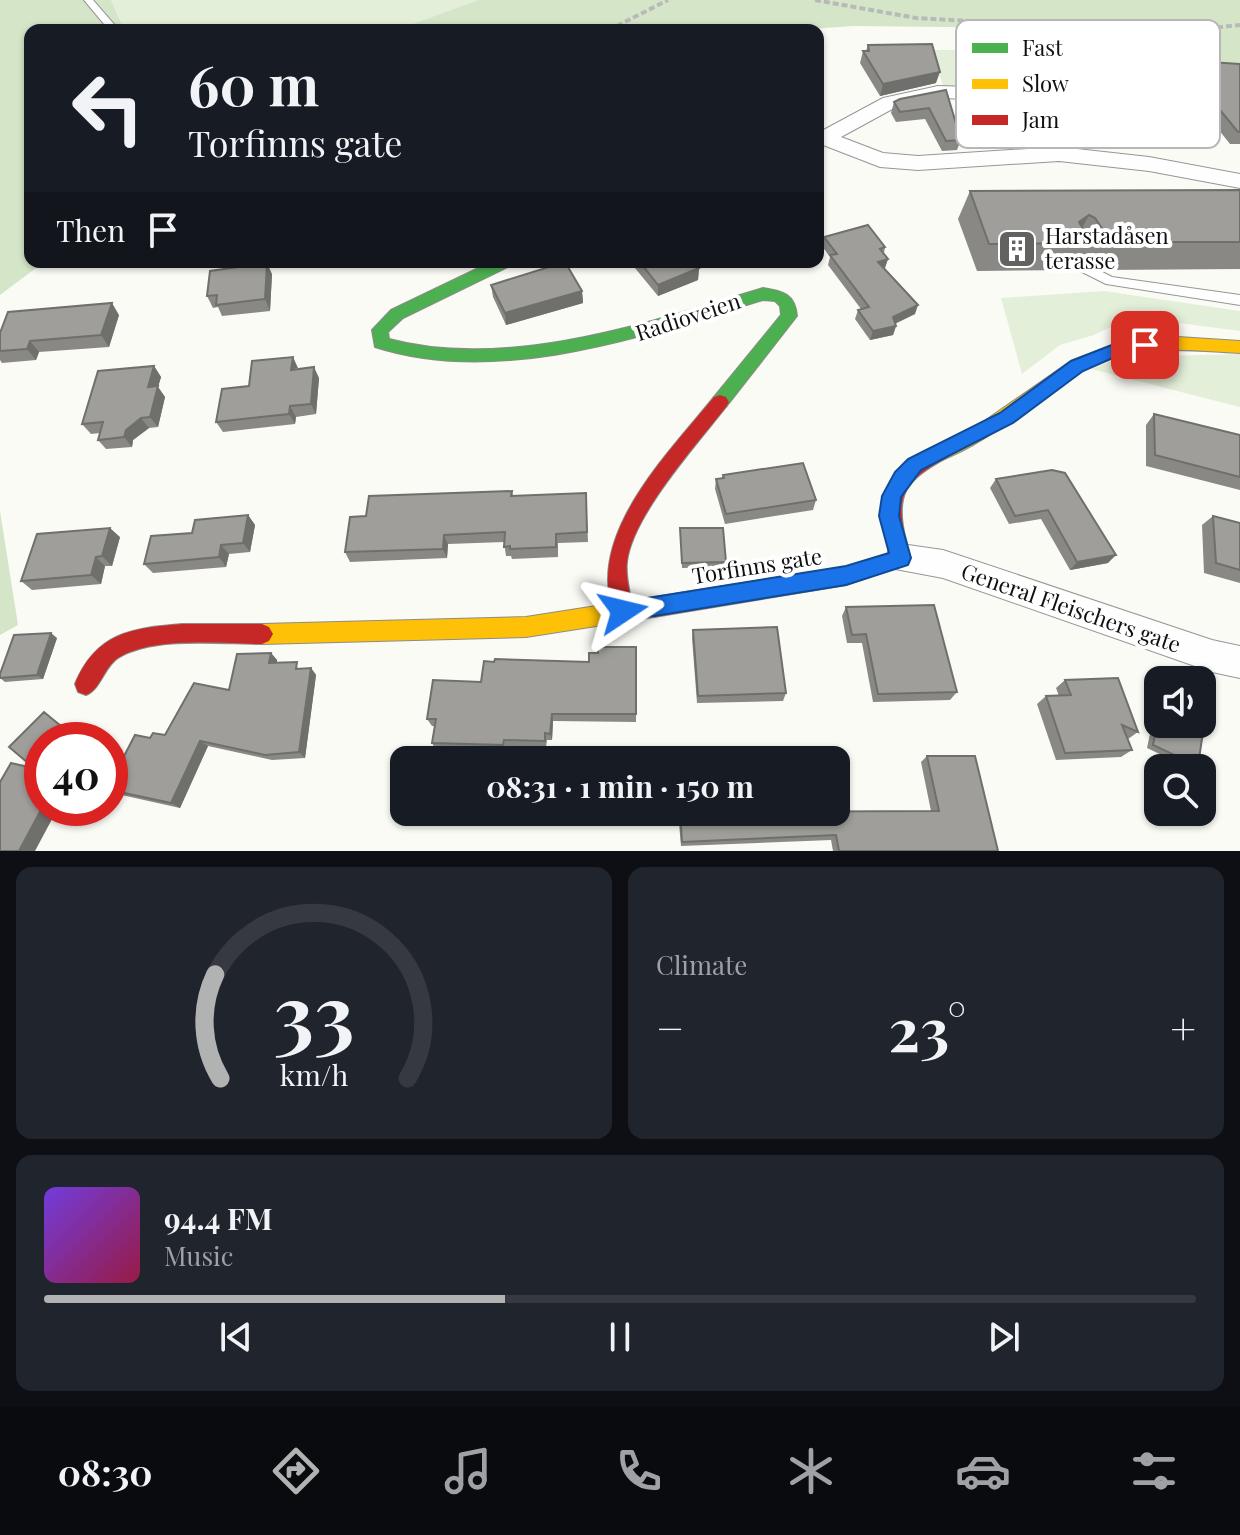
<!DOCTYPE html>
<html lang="en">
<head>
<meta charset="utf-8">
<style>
	body { margin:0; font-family:"Playfair Display",serif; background:#20242c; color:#f1f3f6; height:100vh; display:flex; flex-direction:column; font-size:30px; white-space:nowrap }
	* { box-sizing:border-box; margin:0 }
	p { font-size:26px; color:#9ea1a6 }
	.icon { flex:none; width:44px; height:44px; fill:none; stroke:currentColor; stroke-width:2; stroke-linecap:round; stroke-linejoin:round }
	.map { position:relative; height:851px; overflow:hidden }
	.side { display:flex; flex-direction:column; gap:16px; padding:16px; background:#0d0f14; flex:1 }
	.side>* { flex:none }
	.guide { position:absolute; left:24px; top:24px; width:800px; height:244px; border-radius:16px; box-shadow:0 2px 6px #0004; background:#171b24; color:#f1f3f6; overflow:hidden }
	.tools { position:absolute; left:1144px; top:666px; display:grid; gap:16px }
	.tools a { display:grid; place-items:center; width:72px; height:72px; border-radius:16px; background:#171b24; box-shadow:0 2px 6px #0004; font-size:40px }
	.speed { position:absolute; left:24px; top:722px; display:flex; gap:16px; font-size:40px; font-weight:700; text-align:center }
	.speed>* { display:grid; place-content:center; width:104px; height:104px; border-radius:50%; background:#171b24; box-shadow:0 2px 6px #0004; line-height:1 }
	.speed .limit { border:12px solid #d22; background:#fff; color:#111 }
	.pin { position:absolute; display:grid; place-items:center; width:68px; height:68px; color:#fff; margin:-34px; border-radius:16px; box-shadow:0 4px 12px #0006 }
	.me { position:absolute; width:88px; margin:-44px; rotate:80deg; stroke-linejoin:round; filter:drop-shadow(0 0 6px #0008) }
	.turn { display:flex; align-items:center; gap:28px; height:168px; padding:0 32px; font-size:36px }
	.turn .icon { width:104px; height:104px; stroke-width:2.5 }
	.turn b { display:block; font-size:56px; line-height:68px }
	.then { display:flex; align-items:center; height:76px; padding:0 32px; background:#0003; gap:16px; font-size:30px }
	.big { font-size:60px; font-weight:700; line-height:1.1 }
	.side .tile { flex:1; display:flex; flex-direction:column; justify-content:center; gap:12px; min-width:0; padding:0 28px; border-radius:16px; background:#20242c }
	.side .dial { align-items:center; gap:0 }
	.dial svg { height:208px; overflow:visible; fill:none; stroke:#363941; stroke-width:7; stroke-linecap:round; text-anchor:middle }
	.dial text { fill:#f1f3f6; stroke:none }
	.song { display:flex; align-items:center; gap:24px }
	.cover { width:96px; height:96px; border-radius:12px; background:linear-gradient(135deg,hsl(260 70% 55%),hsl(340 70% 35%)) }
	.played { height:8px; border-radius:4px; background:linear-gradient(90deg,#b1b2b2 40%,#363941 40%) }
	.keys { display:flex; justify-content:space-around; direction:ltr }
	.heat { display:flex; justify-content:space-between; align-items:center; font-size:44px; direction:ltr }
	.side .tiles { flex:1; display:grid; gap:16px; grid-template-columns:1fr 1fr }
	.tile:last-child { grid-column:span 2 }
	.trip { position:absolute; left:390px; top:746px; width:460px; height:80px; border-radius:16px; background:#171b24; box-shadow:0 2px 6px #0004; font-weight:700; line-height:80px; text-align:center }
	.dock { display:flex; height:128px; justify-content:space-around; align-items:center; background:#090b0e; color:#9ea1a6 }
	.dock .icon { width:56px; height:56px }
	.dock .current { color:#b1b2b2 }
	.dock b { font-size:36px; color:#f1f3f6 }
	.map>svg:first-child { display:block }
</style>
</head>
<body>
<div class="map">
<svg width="1240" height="851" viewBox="0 0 1240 851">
	<rect width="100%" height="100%" fill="#fbfbf6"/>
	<path fill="#e4efd9" d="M 111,0 L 478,0 L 396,30 L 128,30 L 123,27 Z
		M 932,50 L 1024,50 L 1038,88 L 943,86 Z
		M 1104,291 L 1240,311 L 1240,331 L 1171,322 L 1113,326 L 1094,335 L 1060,345 L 1022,374 L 1001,298 Z
		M 1240,354 L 1240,407 L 1091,369 L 1122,357 Z"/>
	<path fill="#d4e5c8" d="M 0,0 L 111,0 L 123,27 L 128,30 L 30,30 L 30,262 L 44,262 L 0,295 Z
		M 478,0 L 1240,0 L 1240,66 L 1053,28 L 853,26 L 796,30 L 396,30 Z
		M 0,511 L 18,625 L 0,635 Z"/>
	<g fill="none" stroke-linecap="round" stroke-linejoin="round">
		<g stroke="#969694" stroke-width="2">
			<path id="lane" d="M 84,0 L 93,0 L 119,30 L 109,30 Z
				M 1073,246 L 1077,247 L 1087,264 L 1112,277 L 1240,295 L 1240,305 L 1106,284 L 1078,270 L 1067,250 Z"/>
		</g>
		<g stroke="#969694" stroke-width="2">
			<path id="street" d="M 938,86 L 1119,91 L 1129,97 L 1119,103 L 938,98 L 896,107 L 841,137 L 883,153 L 918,156 L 1059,147 L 1149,157 L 1240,174 L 1240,188 L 1149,171 L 1059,161 L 918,170 L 880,167 L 818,143 L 818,133 L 883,98 Z
				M 901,544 L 943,550 L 1212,640 L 1240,646 L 1240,678 L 1212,672 L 943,578 L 890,568 L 885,558 L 890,548 Z"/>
		</g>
		<g stroke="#8c8c8a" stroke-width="2">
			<path id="fast" d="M 491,262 L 513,262 L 510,266 L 403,318 L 388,332 L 389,339 C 507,371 650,322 763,288 C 783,291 795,294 797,316 L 726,407 L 714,407 L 711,402 L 714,397 L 781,315 L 780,306 L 775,301 L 763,300 C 644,336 499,387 375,347 L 372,330 L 391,310 Z"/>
		</g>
		<g stroke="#8c8c8a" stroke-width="2">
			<path id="slow" d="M 1178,337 L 1240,341 L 1240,353 C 1199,351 1152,345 1112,358 C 1048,379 1004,438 939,461 L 932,458 L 930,453 L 932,448 L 973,429 L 1071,361 L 1112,345 Z
				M 654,597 L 661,600 L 664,607 L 661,614 L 654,617 L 526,637 L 262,644 L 255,641 L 251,634 L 255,627 L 262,624 L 526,617 Z"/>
		</g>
		<g stroke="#8c8c8a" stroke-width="2">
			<path id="jam" d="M 720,395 L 726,397 L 729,402 L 726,407 C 697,444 632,516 627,562 C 625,578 631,595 633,611 L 630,618 L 623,621 L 616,618 C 581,539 668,454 714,397 Z
				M 939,445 L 946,448 L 948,453 L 946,458 C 906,480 894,494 906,540 C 908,549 912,555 908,564 L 846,585 L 654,617 L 647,614 L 644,607 L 647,600 L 654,597 L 846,567 L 890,553 C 875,500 883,465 939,445 Z
				M 182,624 L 262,624 L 269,627 L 273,634 L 269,641 L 262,644 C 221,644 153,636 118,658 C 104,667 101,689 86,695 L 78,692 L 75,684 C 96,633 131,628 182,624 Z"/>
		</g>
		<path stroke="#b9b9b8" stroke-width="4" stroke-dasharray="6 3" stroke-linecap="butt" d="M 815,0 L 916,18 L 1059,26 L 1134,36 L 1240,25
			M 609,30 L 668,0"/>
		<use href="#lane" fill="#fefefe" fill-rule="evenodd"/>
		<use href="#street" fill="#fefefe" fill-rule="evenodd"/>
		<use href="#fast" fill="#4caf50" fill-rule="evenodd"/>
		<use href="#slow" fill="#ffc107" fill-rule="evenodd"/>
		<use href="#jam" fill="#c62828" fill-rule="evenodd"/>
	</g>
	<path fill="#898885" d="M 868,45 L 936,83 L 880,96 L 860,63 L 863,51 L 866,51 Z
		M 1065,48 L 1136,75 L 1144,77 L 1138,89 L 1071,87 L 1060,60 Z
		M 1179,60 L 1240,64 L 1240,144 L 1230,144 L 1172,71 Z
		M 946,90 L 961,140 L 957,150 L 942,151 L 925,119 L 896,122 L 891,113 L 894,102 Z
		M 1084,93 L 1168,121 L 1161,133 L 1089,130 L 1078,105 Z
		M 1240,190 L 1240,269 L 1105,270 L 1089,262 L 1084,254 L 1075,270 L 977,271 L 958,219 L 970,191 Z
		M 824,237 L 885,247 L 884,253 L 888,259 L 884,269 L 915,314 L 895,324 L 896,326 L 893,335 L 870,340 L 855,319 L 858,310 L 861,309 L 828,265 L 830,257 L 822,246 Z
		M 630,262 L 694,262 L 699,268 L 698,280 L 658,296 Z
		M 272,274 L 270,311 L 222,316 L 218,307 L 213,308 L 207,296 Z
		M 491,285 L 582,291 L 583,303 L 506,325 L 493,297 Z
		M 119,315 L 109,347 L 39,352 L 36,360 L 2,363 L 0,360 L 0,333 Z
		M 154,366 L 161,377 L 158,387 L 165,397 L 158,427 L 149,428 L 133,440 L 132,447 L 106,449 L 98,440 L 100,433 L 91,434 L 82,424 Z
		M 298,369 L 319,378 L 316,414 L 296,417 L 295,424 L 223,432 L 216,422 L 249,386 Z
		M 1154,414 L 1240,435 L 1240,490 L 1146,466 L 1146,425 Z
		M 1052,470 L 1108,563 L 1070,570 L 1041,519 L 1009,524 L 990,488 L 996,479 Z
		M 723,475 L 816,500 L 813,510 L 725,524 L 715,489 L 716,479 L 722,478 Z
		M 512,491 L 513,496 L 586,493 L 588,542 L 558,543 L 558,557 L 512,559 L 511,556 L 506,556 L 504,542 L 448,544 L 447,558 L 350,562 L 345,552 L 366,516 Z
		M 248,515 L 255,525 L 250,552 L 229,554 L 226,567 L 153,573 L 144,564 Z
		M 1213,516 L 1240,523 L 1240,583 L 1204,573 L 1202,525 Z
		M 680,528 L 726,562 L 725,567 L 682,568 Z
		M 120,537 L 112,566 L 105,566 L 101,584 L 32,590 L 21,581 Z
		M 846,607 L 957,692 L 950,700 L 873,702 L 862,643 L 847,643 L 842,616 Z
		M 693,630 L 786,693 L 783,701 L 697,703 L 692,638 Z
		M 57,638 L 43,679 L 5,682 L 0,678 L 0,674 Z
		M 636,647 L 636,722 L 553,721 L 552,740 L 547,740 L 546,747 L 506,746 L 506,752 L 436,750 L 432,743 L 435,726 L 432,726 L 427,719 L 481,682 L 589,662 L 598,653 Z
		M 271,653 L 277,660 L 277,663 L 303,669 L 311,668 L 316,675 L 305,758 L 272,760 L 208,746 L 180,808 L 117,794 L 110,790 L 110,783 L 150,738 L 165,735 L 229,690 Z
		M 1065,680 L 1138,732 L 1128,739 L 1132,750 L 1121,757 L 1056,760 L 1037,704 L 1046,696 L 1059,696 L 1056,688 Z
		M 1158,707 L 1158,724 L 1198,766 L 1193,768 L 1189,768 L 1147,748 L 1155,709 Z
		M 927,756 L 998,851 L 833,851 L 831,840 L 681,846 L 678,812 L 931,811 L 921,762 Z"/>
	<path fill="#6f6f6c" d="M 940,72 L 936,83 L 880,96 L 883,84 Z
		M 1089,215 L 1074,243 L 1079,222 Z
		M 888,259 L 885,268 L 875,271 L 878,262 Z
		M 267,263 L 272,274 L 270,311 L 265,299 Z
		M 699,268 L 698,280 L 658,296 L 658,285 Z
		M 582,291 L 583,303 L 506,325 L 505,313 Z
		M 112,303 L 119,315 L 109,347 L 101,335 Z
		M 918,305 L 915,314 L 889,326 L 893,317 Z
		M 896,326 L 893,335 L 870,340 L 873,331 Z
		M 30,341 L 39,352 L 36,360 L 27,349 Z
		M 293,357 L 298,368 L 291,370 Z
		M 154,366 L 161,377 L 158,387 L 165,397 L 158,427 L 150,417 L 148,387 Z
		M 314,367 L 319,378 L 316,414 L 311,404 Z
		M 290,406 L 296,417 L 295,424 L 289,414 Z
		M 141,418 L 149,428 L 133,440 L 132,447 L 124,437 L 126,430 Z
		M 248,515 L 255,525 L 250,552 L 243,543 Z
		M 110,528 L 120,537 L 112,566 L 102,556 Z
		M 444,535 L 448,544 L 447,558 L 443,549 Z
		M 221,545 L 229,554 L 226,567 L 219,557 Z
		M 1116,555 L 1108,563 L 1070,570 L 1077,562 Z
		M 96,557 L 105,566 L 101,584 L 91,575 Z
		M 51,633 L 57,638 L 43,679 L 37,675 Z
		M 271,653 L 277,660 L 275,670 L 269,663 Z
		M 311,668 L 316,675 L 305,758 L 299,752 Z
		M 44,712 L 68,730 L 59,740 L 49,740 Z
		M 552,714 L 553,721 L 552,740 L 550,734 Z
		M 200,741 L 208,746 L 180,808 L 171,803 Z
		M 42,748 L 42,758 L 34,766 L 28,763 Z
		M 42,808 L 58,808 L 35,851 L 19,851 Z"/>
	<path fill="#9f9e9b" stroke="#6f6f6c" stroke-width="2" d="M 932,44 L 940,72 L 883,84 L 863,51 L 869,51 L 868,45 Z
		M 1179,60 L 1240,64 L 1240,132 L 1238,132 Z
		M 946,90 L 961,140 L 946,141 L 929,108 L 900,112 L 894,102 L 900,99 Z
		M 818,152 L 820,181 L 818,181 Z
		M 1240,190 L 1240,242 L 1122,242 L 1106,234 L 1095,218 L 1089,215 L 1079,222 L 1091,243 L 989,244 L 970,191 Z
		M 868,225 L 885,247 L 880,249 L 888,259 L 878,262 L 918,305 L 893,317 L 896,326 L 873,331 L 858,310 L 869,307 L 830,255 L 837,254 L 824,237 Z
		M 565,262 L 582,291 L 505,313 L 491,285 Z
		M 640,262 L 694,262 L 699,268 L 658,285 Z
		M 267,263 L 265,299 L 216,305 L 217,295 L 207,296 L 210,271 Z
		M 112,303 L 101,335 L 30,341 L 27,349 L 0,351 L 0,333 L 8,312 Z
		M 293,357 L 291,370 L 314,367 L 311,404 L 290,406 L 289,414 L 216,422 L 222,389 L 249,386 L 252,361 Z
		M 154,366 L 148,387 L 158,386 L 150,417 L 141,418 L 126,430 L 124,437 L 98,440 L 103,422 L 82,424 L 98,371 Z
		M 1154,414 L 1240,435 L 1240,477 L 1155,455 Z
		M 803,463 L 816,500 L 726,514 L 716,479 L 724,478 L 723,475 Z
		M 1052,470 L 1065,473 L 1116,555 L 1077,562 L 1048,510 L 1015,516 L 996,479 Z
		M 512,491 L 511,496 L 586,493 L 587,532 L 556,534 L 556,547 L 510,549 L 510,546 L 504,547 L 505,532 L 444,535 L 443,549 L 345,552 L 350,517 L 366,516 L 369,496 Z
		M 248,515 L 243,543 L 221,545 L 219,557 L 144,564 L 151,536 L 192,533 L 195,520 Z
		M 1213,516 L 1240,523 L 1240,570 L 1216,563 Z
		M 110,528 L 102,556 L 96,557 L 91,575 L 21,581 L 37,534 Z
		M 680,528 L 723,528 L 726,562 L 682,563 Z
		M 934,605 L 957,692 L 878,694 L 866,634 L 852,635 L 846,607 Z
		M 777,627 L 786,693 L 698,696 L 693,630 Z
		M 51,633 L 37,675 L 0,678 L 0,674 L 14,635 Z
		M 598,647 L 636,647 L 636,714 L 552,714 L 550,734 L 545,733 L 545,741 L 504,740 L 503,745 L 432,743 L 436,719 L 427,719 L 433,680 L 481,682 L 484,661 L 494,662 L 495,659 L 589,662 L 589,653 L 598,653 Z
		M 271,653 L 269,663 L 297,662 L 296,669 L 311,668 L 299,752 L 265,755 L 200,741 L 171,803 L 110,790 L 110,783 L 135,735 L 150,738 L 153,733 L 165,735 L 194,683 L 229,690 L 237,654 Z
		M 1118,678 L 1138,732 L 1122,725 L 1132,750 L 1065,753 L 1046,696 L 1071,695 L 1065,680 Z
		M 44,712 L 62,727 L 49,740 L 42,740 L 42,748 L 28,763 L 9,747 Z
		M 1158,719 L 1158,724 L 1204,725 L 1198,766 L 1153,745 Z
		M 927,756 L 975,756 L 998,851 L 839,851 L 836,835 L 682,842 L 680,812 L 939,811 Z
		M 11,763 L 42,770 L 42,808 L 19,851 L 0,851 L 0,782 Z"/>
	<path fill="#1a73e8" stroke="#114b97" stroke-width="2" d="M 1145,338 L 1151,340 L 1153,345 L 1151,349 L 1115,357 L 1083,371 L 1013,423 L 921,470 L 901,497 L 899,516 L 911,558 L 908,565 L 846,585 L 623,621 L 616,618 L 613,611 L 616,604 L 623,602 L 846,566 L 889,553 L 879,516 L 882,496 L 895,472 L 908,459 L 1000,413 L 1071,361 L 1112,345 Z"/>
	<defs>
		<g id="building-square" transform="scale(2)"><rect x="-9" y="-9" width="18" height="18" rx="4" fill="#626260" stroke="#fff"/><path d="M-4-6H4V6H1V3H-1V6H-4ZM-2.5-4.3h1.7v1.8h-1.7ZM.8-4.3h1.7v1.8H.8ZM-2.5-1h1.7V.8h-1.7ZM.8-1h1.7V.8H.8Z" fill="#fff"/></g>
	</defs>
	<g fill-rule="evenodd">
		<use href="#building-square" x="1017" y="249"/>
	</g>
	<g text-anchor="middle" stroke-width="8" stroke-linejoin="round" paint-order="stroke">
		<g font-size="22" fill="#101010" stroke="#fff" text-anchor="start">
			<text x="1045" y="244">Harstadåsen<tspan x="1045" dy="25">terasse</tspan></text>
		</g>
		<g font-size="22" fill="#101010" stroke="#fff">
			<text transform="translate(688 317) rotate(-18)" y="8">Radioveien</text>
			<text transform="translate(757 566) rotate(-9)" y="8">Torfinns gate</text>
			<text transform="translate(1071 608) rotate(19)" y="8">General Fleischers gate</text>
		</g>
	</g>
	<rect x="956" y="20" width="264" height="128" rx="12" fill="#fff" stroke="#b7b7b7" stroke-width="2"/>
	<rect x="972" y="43" width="36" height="10" fill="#4caf50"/>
	<rect x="972" y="79" width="36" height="10" fill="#ffc107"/>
	<rect x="972" y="115" width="36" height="10" fill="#c62828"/>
	<g font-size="22" fill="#101010">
		<text x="1022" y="56">Fast</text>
		<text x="1022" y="92">Slow</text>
		<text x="1022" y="128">Jam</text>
	</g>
</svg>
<div class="tools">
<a><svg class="icon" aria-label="sound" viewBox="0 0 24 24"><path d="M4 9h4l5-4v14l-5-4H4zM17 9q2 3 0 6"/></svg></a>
<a><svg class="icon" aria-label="search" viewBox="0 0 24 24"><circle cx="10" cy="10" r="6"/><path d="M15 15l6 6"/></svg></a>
</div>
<div class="speed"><div class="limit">40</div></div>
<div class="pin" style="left:1145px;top:345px;background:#d93025"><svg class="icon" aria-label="arrive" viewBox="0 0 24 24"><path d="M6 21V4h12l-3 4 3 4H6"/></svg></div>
<svg class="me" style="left:623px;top:611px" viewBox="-20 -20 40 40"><path d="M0-17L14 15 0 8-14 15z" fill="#1a73e8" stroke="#fff" stroke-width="4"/></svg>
<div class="trip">08:31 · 1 min · 150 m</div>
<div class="guide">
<div class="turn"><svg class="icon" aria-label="left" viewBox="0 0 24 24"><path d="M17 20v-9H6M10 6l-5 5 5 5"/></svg><div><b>60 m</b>Torfinns gate</div></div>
<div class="then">Then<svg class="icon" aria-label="arrive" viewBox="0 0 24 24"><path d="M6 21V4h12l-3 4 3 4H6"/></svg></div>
</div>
</div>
<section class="side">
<div class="tiles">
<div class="tile dial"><svg viewBox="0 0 100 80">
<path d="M14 69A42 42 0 1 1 86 69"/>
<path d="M14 69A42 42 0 0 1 12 29" stroke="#b1b2b2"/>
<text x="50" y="56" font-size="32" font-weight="700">33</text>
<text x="50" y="72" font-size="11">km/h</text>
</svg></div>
<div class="tile"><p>Climate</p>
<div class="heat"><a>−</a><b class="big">23°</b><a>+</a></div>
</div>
<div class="tile">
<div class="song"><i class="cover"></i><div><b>94.4 FM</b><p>Music</p></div></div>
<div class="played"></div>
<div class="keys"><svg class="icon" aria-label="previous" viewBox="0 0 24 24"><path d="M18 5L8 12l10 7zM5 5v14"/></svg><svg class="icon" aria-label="pause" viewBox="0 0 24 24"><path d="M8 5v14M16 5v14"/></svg><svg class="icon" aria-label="next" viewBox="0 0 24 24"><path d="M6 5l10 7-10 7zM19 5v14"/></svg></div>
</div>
</div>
</section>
<nav class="dock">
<b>08:30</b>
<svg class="icon current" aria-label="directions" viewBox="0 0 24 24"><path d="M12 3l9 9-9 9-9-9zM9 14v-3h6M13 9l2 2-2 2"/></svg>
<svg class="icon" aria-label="music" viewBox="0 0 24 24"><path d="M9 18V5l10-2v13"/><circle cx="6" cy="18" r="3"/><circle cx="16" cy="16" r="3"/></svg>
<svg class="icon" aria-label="phone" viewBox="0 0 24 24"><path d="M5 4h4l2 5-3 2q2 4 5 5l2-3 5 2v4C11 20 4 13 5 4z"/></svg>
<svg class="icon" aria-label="climate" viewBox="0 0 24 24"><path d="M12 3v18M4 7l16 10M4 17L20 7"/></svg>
<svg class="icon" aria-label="car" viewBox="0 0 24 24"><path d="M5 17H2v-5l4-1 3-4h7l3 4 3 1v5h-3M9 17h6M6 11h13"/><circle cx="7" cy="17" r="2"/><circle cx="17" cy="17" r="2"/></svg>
<svg class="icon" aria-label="filters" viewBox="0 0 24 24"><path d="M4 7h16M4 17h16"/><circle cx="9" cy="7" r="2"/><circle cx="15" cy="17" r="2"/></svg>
</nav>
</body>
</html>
